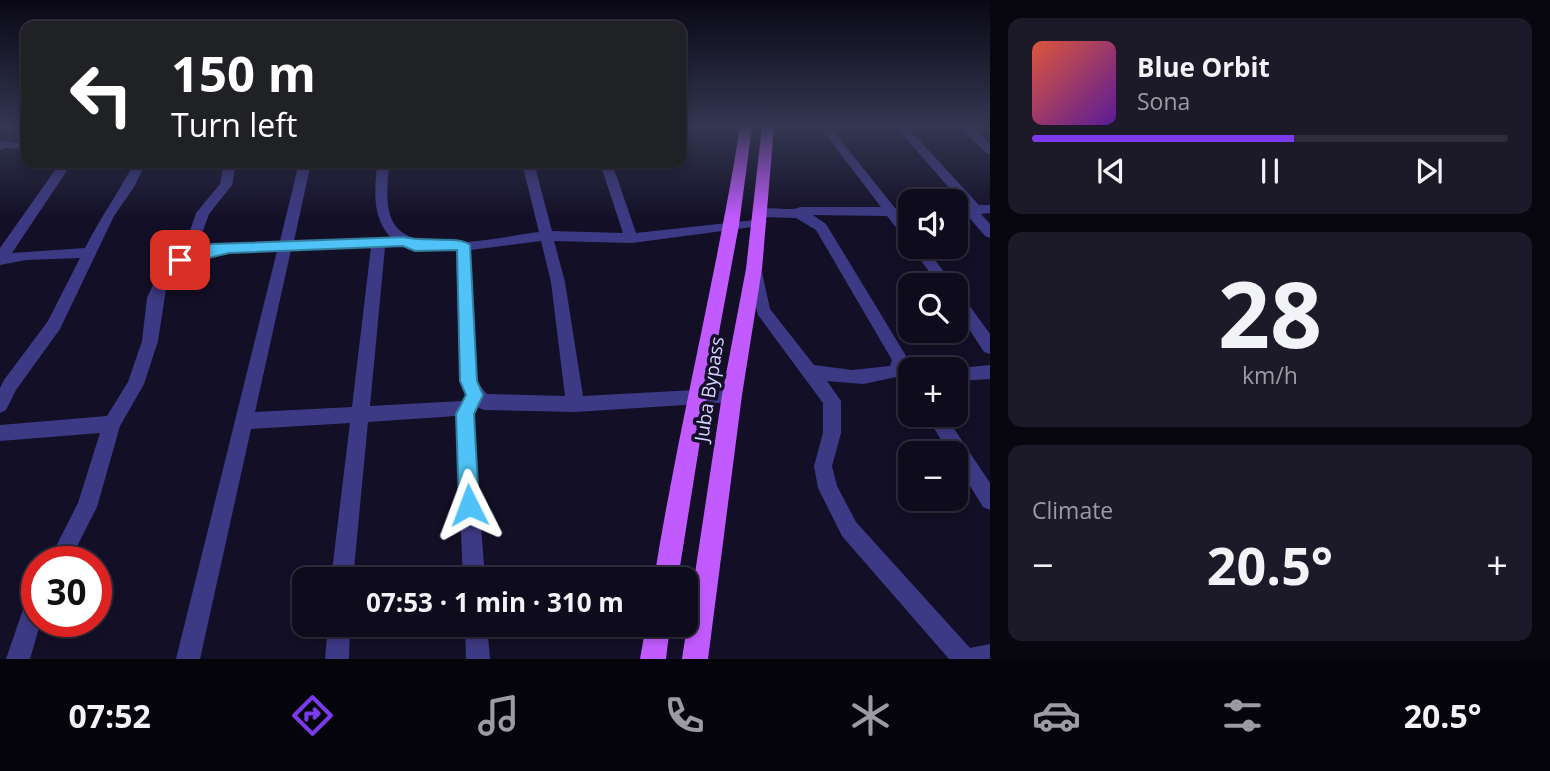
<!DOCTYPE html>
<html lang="en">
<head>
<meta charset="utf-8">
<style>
	body { margin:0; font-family:"Open Sans",sans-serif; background:#1c1929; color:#f1f3f6; height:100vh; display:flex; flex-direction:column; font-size:26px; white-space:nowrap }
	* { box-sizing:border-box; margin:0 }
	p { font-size:23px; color:#9b9ba3 }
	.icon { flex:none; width:38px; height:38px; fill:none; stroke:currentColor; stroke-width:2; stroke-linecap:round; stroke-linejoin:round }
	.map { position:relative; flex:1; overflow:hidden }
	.drawer { display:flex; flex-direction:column; gap:18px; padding:18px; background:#08060f; width:560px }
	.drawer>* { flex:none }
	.top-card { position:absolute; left:21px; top:21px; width:665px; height:147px; border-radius:14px; box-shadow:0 4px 10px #0003,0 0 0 2px #2e2b3b; background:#202124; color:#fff; overflow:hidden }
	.tools { position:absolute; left:898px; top:189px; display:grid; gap:14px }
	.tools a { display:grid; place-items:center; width:70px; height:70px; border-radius:14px; background:#0e0b1c; box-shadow:0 4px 10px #0003,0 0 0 2px #2e2b3b; font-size:35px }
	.speed { position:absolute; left:21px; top:546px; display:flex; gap:14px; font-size:35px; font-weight:700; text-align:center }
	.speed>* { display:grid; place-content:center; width:91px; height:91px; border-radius:50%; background:#0e0b1c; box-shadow:0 4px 10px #0003,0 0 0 2px #2e2b3b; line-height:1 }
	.speed .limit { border:10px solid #d22; background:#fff; color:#111 }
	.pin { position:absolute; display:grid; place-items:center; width:60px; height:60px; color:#fff; margin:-30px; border-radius:14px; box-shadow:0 4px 10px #0006 }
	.me { position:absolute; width:77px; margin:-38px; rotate:357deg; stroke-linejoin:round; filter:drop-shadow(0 0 5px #0008) }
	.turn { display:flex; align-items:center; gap:24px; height:147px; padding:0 35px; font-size:32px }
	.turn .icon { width:91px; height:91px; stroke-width:2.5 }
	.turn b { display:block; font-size:49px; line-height:60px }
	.big { font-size:52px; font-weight:700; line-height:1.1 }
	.drawer .widget { flex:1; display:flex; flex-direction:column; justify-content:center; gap:10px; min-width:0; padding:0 24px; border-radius:14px; background:#1c1929 }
	.drawer .dial { align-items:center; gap:0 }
	.dial b { font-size:91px; line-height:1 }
	.song { display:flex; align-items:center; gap:21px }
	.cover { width:84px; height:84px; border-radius:10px; background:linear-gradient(135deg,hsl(10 70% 55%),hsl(270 70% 35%)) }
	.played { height:7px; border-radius:4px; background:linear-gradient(90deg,#7c3aed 55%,#2e2b3b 55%) }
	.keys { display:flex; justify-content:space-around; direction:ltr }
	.heat { display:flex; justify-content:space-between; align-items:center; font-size:38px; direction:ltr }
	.trip { position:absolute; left:292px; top:567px; width:406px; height:70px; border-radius:14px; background:#0e0b1c; box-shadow:0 4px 10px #0003,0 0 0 2px #2e2b3b; font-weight:700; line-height:70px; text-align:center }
	.menu { display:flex; height:112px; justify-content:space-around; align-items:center; background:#06040b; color:#9b9ba3 }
	.menu .icon { width:49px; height:49px }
	.menu .on { color:#7c3aed }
	.menu b { font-size:32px; color:#f1f3f6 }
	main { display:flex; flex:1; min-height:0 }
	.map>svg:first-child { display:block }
</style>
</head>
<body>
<main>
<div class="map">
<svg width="990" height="659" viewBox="0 0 990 659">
	<rect width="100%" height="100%" fill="#130f26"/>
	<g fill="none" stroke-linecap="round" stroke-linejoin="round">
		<path fill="#3d3a85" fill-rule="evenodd" d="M 820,127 L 830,127 L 895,208 L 910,208 L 910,216 L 902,216 L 910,227 L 910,241 L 905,239 L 887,216 L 813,215 L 826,224 L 914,369 L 910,369 L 910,384 L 904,382 L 901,376 L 863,384 L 827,381 L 841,401 L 841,433 L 832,466 L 837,486 L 856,522 L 970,648 L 990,644 L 990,659 L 949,659 L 842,536 L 818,488 L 814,466 L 823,433 L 823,403 L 758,315 L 748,272 L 755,267 L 762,272 L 770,309 L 814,365 L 852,370 L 890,366 L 892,360 L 816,230 L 796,218 L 761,217 L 754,213 C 767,203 787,213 800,207 L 881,207 Z
			M 896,127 L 907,127 L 979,205 L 990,205 L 990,213 L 981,214 L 990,224 L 990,238 L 985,236 L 967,215 L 956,215 L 956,207 L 965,206 Z
			M 960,127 L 972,127 L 990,144 L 990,154 L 986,153 Z
			M 0,141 L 26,143 L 26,149 L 6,148 L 0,150 Z
			M 60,163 L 72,163 L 12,253 L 85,248 C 100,218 119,192 134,163 L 146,163 L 134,187 L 114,216 L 60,329 L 16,390 L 6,410 L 0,413 L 0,388 L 4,380 L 48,321 L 80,258 L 26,260 L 0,265 L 0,248 Z
			M 224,163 L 236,163 L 232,185 L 209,214 L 196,250 L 229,243 L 280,241 L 299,163 L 311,163 L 294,241 L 391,238 C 371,216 375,190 377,163 L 389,163 C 388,182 384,205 393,222 C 413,259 504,236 539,232 L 522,163 L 534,163 L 552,231 L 623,233 L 600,163 L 612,163 L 636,233 L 765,219 L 767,222 L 760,226 L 632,243 L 554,241 L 565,282 L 583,396 L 732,388 L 738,390 L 741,395 L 738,400 L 732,402 L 575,412 L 484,410 L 477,407 L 474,414 L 474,430 L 485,579 L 463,579 L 456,416 L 368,422 L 353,579 L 331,579 L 350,423 L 251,429 L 200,659 L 176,659 L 277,251 L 229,253 L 187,261 L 166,289 L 158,341 L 144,384 L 120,426 L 97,507 L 69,562 L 48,562 L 78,503 L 100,433 L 0,441 L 0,425 L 107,416 L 128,382 L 142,341 L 147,298 L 152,287 L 186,243 L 196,213 L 220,184 ZM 541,241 L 551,282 L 565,396 L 487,394 L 476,381 L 470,250 ZM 396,242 L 414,250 L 456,251 L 460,381 L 466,394 L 462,401 L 370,406 L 385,247 L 394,245 ZM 371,247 L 352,407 L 255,412 L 291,250 Z
			M 911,247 L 925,247 L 954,285 L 939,285 Z
			M 956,292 L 961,294 L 990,334 L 990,354 L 984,352 L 956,309 Z
			M 990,365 L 990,379 L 956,381 L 956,369 L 950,369 Z
			M 926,415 L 945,415 L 990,483 L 990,510 L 983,507 L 956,463 L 956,453 L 949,453 Z
			M 37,589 L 37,621 L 41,621 L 30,659 L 6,659 L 29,592 Z
			M 328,625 L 350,625 L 349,659 L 325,659 Z
			M 465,625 L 487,625 L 490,659 L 466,659 Z"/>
		<path fill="#c25bff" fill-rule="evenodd" d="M 740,127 L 752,127 L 739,225 L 707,397 L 678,579 L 654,579 C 678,428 716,279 740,127 Z
			M 762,127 L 774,127 L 762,269 L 742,395 L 708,659 L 682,659 L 722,395 L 746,269 Z
			M 646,625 L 670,625 L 666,659 L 640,659 Z"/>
	</g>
	<linearGradient id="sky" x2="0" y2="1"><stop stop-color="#0a0815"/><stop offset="0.58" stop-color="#333752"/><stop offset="1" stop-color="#333752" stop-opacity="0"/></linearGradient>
	<rect width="990" height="219" fill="url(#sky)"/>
	<path fill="#4fc3f7" stroke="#337fa1" stroke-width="2" d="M 404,237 C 420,242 462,236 470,245 L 477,381 L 483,395 L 474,414 L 479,505 L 476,512 L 469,515 L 462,512 L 459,505 L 456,414 L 466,395 L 460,381 L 457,250 L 415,251 L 403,246 L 229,253 L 180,265 L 173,260 L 175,256 L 212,244 Z"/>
	<g text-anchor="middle" stroke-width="7" stroke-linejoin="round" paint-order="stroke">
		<g font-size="19" fill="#d9d4ff" stroke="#130f26">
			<text transform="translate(709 389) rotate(-81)" y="7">Juba Bypass</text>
		</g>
	</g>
</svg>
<div class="tools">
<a><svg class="icon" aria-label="sound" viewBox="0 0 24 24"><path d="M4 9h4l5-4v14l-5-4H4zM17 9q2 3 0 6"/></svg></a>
<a><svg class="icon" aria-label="search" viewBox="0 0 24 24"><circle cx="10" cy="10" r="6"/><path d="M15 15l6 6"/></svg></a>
<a>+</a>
<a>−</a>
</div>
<div class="speed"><div class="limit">30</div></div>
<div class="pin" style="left:180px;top:260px;background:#d93025"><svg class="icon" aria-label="arrive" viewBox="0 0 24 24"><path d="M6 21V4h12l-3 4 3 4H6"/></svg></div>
<svg class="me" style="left:469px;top:505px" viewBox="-20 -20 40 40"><path d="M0-17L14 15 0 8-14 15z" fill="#4fc3f7" stroke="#fff" stroke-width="4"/></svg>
<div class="trip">07:53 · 1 min · 310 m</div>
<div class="top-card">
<div class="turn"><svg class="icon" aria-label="left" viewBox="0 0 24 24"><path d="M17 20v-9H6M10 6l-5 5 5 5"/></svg><div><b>150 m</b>Turn left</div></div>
</div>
</div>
<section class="drawer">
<div class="widget">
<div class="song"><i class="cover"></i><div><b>Blue Orbit</b><p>Sona</p></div></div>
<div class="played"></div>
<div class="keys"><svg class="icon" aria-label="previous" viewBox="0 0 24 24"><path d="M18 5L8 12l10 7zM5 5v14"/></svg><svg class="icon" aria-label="pause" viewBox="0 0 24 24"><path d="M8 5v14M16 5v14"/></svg><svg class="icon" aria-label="next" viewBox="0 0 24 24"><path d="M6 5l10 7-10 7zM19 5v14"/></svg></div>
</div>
<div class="widget dial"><b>28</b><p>km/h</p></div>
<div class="widget"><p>Climate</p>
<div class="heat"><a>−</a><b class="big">20.5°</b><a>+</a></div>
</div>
</section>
</main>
<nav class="menu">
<b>07:52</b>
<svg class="icon on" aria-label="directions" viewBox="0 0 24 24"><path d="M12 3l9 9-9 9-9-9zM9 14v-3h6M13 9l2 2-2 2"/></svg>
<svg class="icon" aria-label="music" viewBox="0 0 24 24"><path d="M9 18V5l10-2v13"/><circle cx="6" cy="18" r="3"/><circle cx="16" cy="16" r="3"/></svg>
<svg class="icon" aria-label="phone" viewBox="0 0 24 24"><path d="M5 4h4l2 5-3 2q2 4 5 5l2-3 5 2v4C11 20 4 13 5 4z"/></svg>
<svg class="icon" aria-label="climate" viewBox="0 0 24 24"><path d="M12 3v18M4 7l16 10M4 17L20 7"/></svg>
<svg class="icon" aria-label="car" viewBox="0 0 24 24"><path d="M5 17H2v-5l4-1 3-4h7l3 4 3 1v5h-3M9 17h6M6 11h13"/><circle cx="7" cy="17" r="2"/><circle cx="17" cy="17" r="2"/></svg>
<svg class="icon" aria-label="filters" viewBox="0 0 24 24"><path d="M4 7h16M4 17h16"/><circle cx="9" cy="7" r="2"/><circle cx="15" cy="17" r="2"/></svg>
<b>20.5°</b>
</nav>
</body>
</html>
